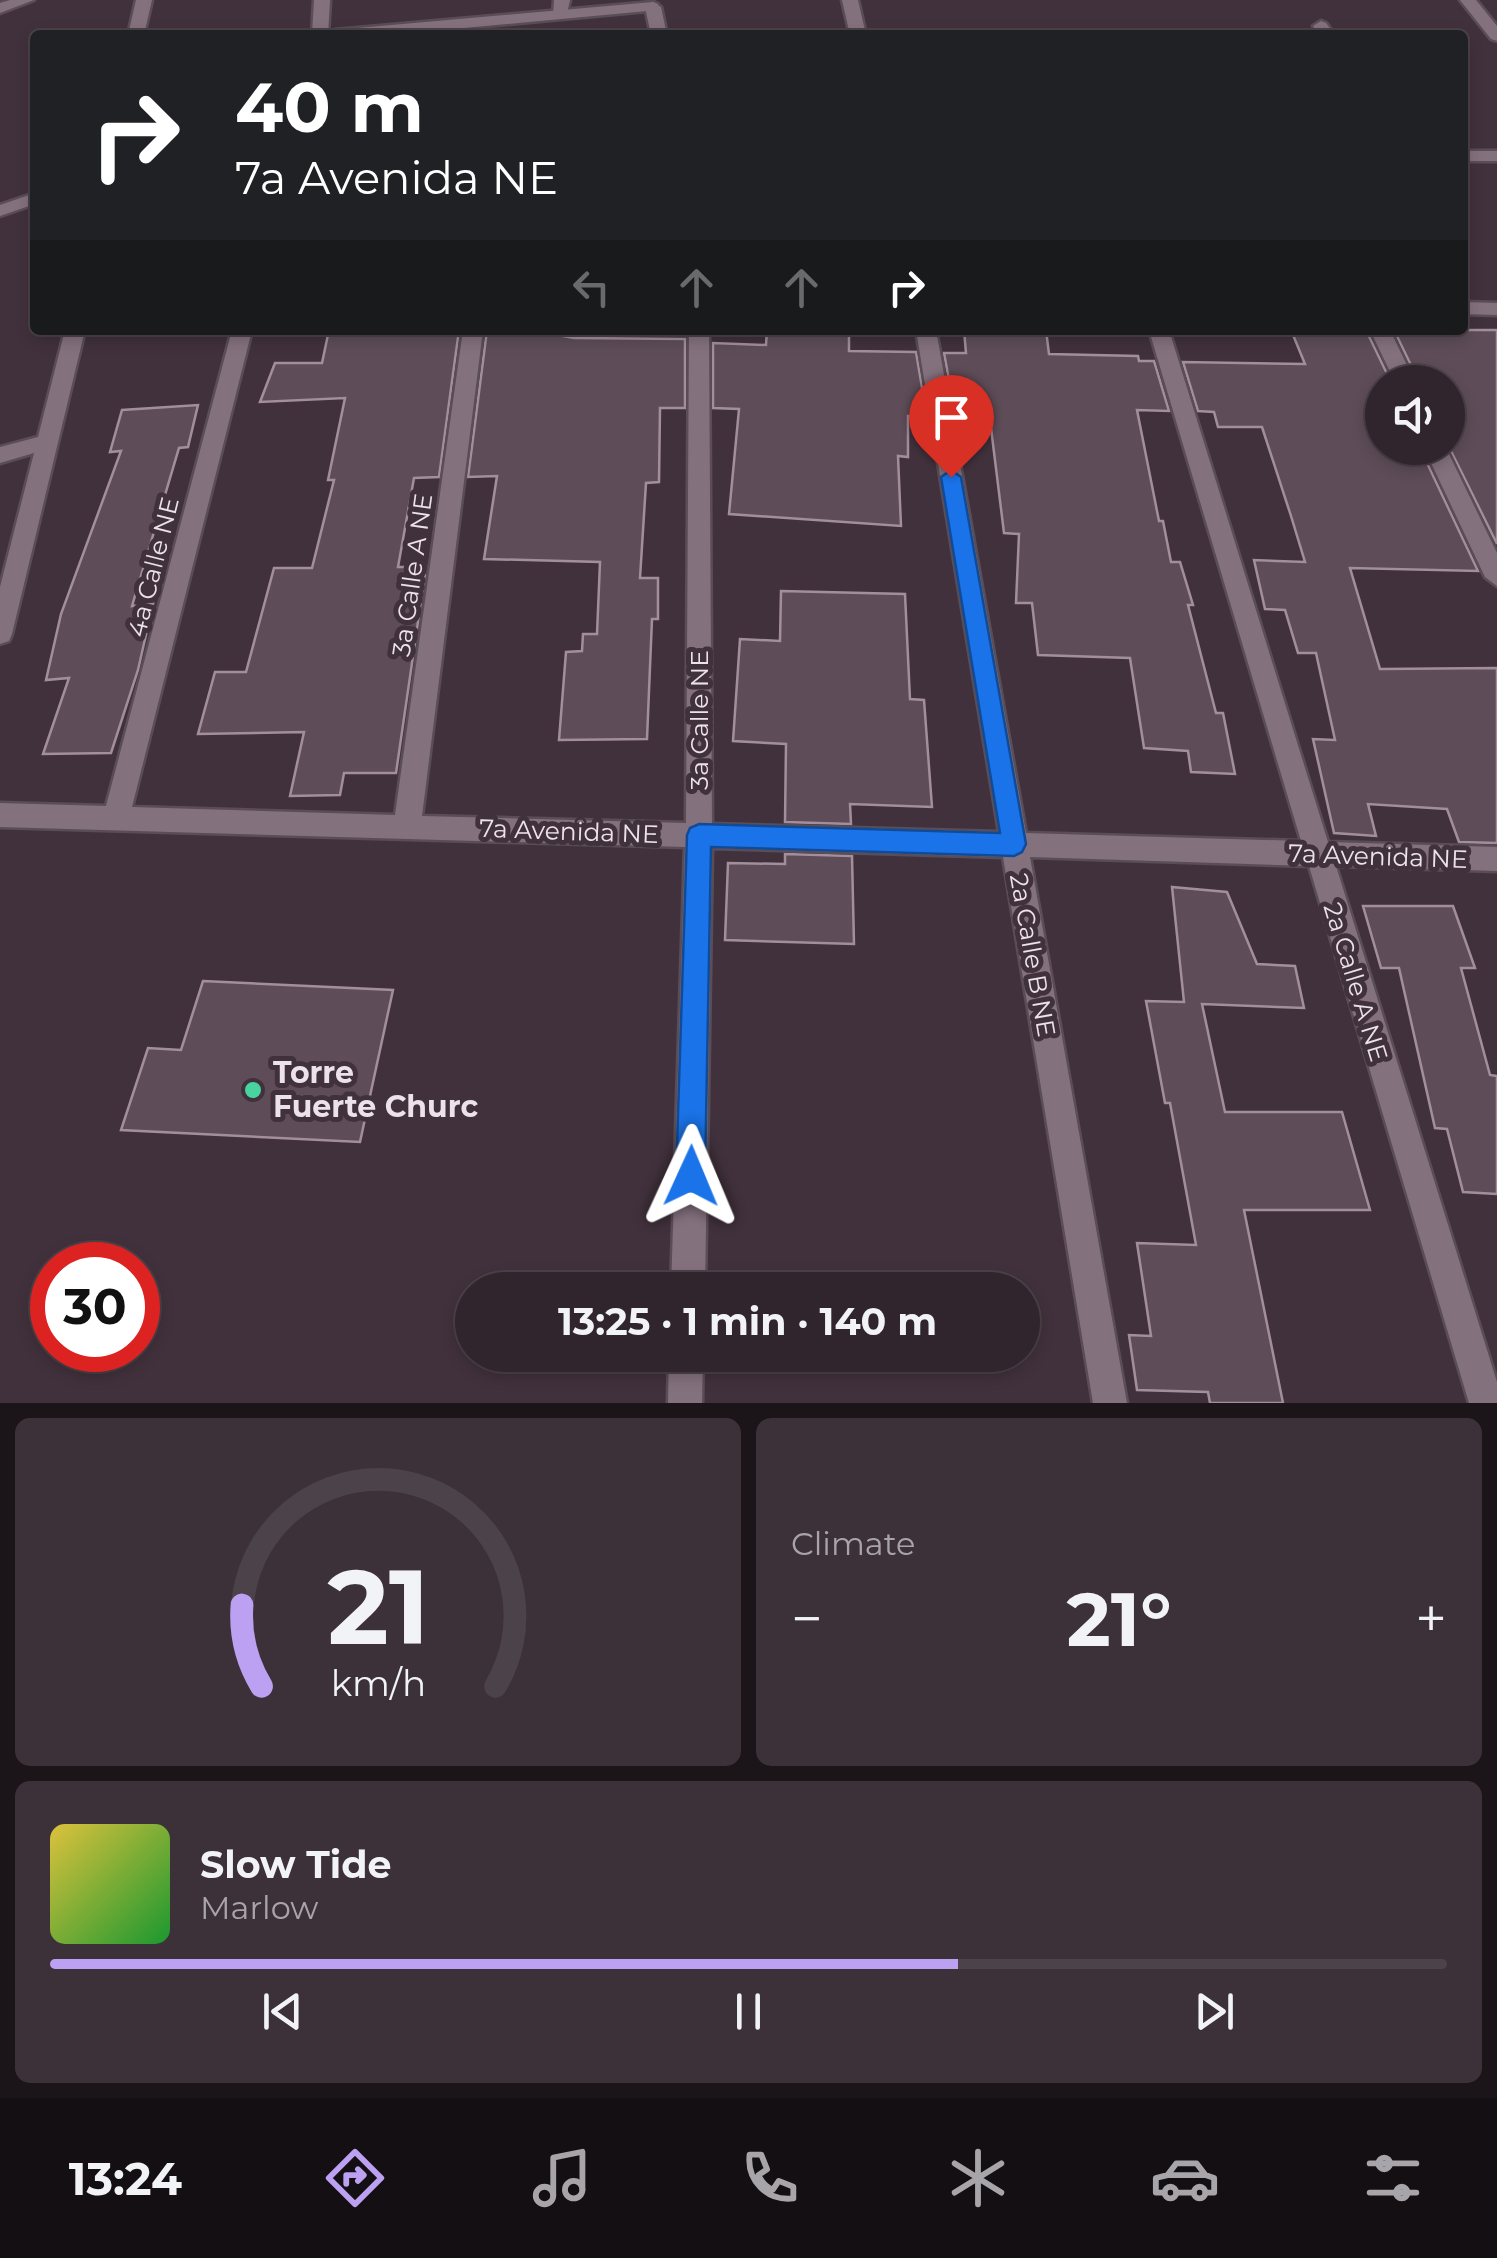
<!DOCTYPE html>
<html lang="en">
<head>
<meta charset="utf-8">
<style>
	body { margin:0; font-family:Montserrat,sans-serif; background:#3d3139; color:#f1f3f6; height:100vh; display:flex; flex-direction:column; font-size:38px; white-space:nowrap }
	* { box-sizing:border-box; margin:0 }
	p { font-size:32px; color:#a8a5aa }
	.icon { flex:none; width:55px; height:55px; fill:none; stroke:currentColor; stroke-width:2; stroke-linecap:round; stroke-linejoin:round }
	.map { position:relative; height:1403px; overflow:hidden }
	.sheet { display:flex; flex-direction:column; gap:15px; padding:15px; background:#1b1419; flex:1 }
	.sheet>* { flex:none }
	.top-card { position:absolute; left:30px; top:30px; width:1438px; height:305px; border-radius:10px; box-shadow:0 5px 15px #0003,0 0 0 2px #4c4249; background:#202124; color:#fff; overflow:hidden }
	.buttons { position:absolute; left:1365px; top:365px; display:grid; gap:20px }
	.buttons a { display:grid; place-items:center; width:100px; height:100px; border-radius:50%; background:#31252d; box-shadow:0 5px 15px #0003,0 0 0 2px #4c4249; font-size:50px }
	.speed { position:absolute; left:30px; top:1242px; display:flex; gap:20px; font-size:50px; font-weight:700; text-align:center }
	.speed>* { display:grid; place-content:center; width:130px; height:130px; border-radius:50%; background:#31252d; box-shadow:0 5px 15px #0003,0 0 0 2px #4c4249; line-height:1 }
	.speed .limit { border:15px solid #d22; background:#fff; color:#111 }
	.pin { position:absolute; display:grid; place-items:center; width:85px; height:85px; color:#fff; margin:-102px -42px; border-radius:50% 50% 50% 0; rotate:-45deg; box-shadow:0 0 10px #0007 }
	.pin .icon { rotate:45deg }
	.me { position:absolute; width:110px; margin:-55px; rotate:1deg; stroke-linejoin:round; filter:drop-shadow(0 0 8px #0008) }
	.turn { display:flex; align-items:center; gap:35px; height:210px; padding:0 40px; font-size:45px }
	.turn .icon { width:130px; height:130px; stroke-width:2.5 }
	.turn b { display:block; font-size:70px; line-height:85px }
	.lanes { display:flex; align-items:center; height:95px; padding:0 40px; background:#0003; justify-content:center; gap:50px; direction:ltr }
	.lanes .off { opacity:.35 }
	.big { font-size:75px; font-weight:700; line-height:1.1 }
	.sheet .card { flex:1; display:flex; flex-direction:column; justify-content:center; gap:15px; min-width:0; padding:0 35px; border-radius:15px; background:#3d3139 }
	.sheet .dial { align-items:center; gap:0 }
	.dial svg { height:260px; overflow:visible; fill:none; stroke:#4c4249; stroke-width:7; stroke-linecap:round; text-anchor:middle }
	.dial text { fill:#f1f3f6; stroke:none }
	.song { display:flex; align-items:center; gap:30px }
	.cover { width:120px; height:120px; border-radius:15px; background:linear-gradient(135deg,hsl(50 70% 55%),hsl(130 70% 35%)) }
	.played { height:10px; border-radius:5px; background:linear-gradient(90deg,#bca0f2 65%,#4c4249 65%) }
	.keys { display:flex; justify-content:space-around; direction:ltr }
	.heat { display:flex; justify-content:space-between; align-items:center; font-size:55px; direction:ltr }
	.sheet .tiles { flex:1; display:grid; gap:15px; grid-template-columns:1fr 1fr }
	.card:last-child { grid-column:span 2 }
	.trip { position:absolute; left:455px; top:1272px; width:585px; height:100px; border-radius:50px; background:#31252d; box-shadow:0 5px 15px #0003,0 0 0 2px #4c4249; font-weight:700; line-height:100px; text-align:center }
	.dock { display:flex; height:160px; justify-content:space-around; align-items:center; background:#140f12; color:#a8a5aa }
	.dock .icon { width:70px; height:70px }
	.dock .active { color:#bca0f2 }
	.dock b { font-size:45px; color:#f1f3f6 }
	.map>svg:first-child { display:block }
</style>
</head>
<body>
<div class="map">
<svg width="1497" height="1403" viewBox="0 0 1497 1403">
	<rect width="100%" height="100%" fill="#41313c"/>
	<path fill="#5e4d58" stroke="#a38f9c" stroke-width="2.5" d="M 329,330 L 459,330 L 439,477 L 414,478 L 398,567 L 426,567 L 396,773 L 344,773 L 340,795 L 290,796 L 304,732 L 198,734 L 215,672 L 246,672 L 274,568 L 312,568 L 334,480 L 328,480 L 345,398 L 260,402 L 275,363 L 322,363 Z
		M 487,330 L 564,330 L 563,336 L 574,338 L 685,339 L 685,408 L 660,408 L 659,482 L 646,483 L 640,578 L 658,578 L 658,619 L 652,619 L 647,739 L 559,740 L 566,652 L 582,651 L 583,634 L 597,634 L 600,562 L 484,559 L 497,476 L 468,477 Z
		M 767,330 L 849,330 L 849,351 L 916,352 L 927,417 L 908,416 L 908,457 L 898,456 L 901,526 L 729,514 L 739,409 L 713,408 L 713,343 L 766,345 Z
		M 964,330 L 1046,330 L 1049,354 L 1138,356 L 1139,361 L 1154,361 L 1169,411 L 1137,410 L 1159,521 L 1163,521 L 1171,562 L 1180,562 L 1193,605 L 1188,605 L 1216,713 L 1223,713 L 1235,774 L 1191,772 L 1188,751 L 1144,748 L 1130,658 L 1038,655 L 1032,603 L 1016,603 L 1019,534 L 1004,533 L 991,428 L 983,428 L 982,419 L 956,418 L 944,353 L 966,353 Z
		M 1291,330 L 1366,330 L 1391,382 L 1382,382 L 1382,448 L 1420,448 L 1478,571 L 1350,568 L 1380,669 L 1497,668 L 1497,843 L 1459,842 L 1447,809 L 1368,804 L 1376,836 L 1334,833 L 1313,739 L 1335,740 L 1316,653 L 1298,653 L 1285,610 L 1265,609 L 1254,560 L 1305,562 L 1291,516 L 1262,427 L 1218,427 L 1214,412 L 1198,411 L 1183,362 L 1305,364 Z
		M 1394,330 L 1497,330 L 1497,544 L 1448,445 L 1448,382 L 1419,382 Z
		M 198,405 L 188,447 L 179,448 L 132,606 L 153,604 L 138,670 L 111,753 L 43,754 L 69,678 L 46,680 L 61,614 L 121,451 L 110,452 L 122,410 Z
		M 781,591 L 905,594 L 910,699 L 924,700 L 932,807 L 850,804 L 851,824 L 785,822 L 786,744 L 733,741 L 740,639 L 780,641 Z
		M 785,854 L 852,856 L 854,944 L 725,940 L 728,863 L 785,864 Z
		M 1172,887 L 1227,892 L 1257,964 L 1295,966 L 1304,1008 L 1202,1004 L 1225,1112 L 1342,1112 L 1370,1210 L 1244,1210 L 1283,1403 L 1210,1403 L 1208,1392 L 1137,1390 L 1129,1335 L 1151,1336 L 1137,1243 L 1196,1245 L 1170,1103 L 1165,1103 L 1146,1001 L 1184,1002 Z
		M 1363,906 L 1453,906 L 1475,968 L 1461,968 L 1490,1075 L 1497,1076 L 1497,1194 L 1463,1192 L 1447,1129 L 1435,1128 L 1399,968 L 1381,968 Z
		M 203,981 L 393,990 L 360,1142 L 121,1130 L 148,1048 L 181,1050 Z"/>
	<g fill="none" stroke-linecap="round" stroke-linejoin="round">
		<g stroke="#5a4d56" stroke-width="5">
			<path id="service" d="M 653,2 L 658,4 L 658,10 L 388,35 L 327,35 L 335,30 Z"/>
		</g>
		<g stroke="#5a4d56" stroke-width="5">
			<path id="minor" d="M 10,0 L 34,0 L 0,13 L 0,3 Z
				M 136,0 L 152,0 L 144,35 L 128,35 Z
				M 314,0 L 330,0 L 328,35 L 312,35 Z
				M 554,0 L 570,0 L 566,18 L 553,15 Z
				M 842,0 L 858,0 L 866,35 L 850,35 Z
				M 1460,0 L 1476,0 L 1497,26 L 1497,41 L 1491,39 Z
				M 653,2 L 661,7 L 667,35 L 651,35 L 645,7 Z
				M 1321,21 L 1326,23 L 1335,35 L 1319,35 L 1313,26 Z
				M 1462,151 L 1497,151 L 1497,161 L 1462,161 Z
				M 35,193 L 35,204 L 0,216 L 0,205 Z
				M 1462,302 L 1497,303 L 1497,315 L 1462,314 Z
				M 65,330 L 85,330 L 12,634 L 9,641 L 0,644 L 0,587 L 34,453 L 0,463 L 0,447 L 38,437 Z
				M 232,330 L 252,330 L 132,807 L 395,815 L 463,330 L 483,330 L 422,816 L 686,823 L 689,330 L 709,330 L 712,824 L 999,832 L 916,330 L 936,330 L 1026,833 L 1301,841 L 1149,330 L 1169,330 L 1328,842 L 1497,847 L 1497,871 L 1336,866 L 1497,1382 L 1497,1403 L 1469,1403 L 1309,866 L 1030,857 L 1127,1403 L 1093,1403 L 1003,857 L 712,848 L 705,1290 L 671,1290 L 685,847 L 0,827 L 0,803 L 106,806 Z
				M 1370,330 L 1390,330 L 1415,382 L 1395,382 Z
				M 1424,448 L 1446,448 L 1497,553 L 1497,586 L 1485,577 Z
				M 669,1355 L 703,1355 L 702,1403 L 668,1403 Z"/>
		</g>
		<use href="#service" fill="#84717e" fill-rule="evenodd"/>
		<use href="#minor" fill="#84717e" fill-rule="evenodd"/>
	</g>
	<path fill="#1a73e8" stroke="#114b97" stroke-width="2.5" d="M 951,470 L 961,477 L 1026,844 L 1022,852 L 1014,856 L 711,847 L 705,1176 L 701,1186 L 691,1191 L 681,1186 L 676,1176 L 687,835 L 690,828 L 699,824 L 1000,833 L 941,477 Z"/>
	<circle fill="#47d49e" stroke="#41313c" stroke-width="4" cx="253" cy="1090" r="10"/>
	<g text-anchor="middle" stroke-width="10" stroke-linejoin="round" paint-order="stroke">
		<g font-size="25" fill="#ece2e9" stroke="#41313c">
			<text transform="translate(153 567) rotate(-76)" y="9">4a Calle NE</text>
			<text transform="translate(412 575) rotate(-82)" y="9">3a Calle A NE</text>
			<text transform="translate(699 720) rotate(-90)" y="9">3a Calle NE</text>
			<text transform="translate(569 831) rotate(2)" y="9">7a Avenida NE</text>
			<text transform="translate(1378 856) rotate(2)" y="9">7a Avenida NE</text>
			<text transform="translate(1033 955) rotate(80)" y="9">2a Calle B NE</text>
			<text transform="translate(1356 982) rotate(73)" y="9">2a Calle A NE</text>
		</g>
		<g font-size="30" font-weight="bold" fill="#ece2e9" stroke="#41313c" text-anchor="start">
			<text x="273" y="1083">Torre<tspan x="273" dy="34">Fuerte Churc</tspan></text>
		</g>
	</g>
</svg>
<div class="buttons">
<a><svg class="icon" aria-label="sound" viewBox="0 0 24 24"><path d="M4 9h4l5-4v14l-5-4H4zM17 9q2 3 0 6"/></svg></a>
</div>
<div class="speed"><div class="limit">30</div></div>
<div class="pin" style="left:951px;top:477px;background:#d93025"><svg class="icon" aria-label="arrive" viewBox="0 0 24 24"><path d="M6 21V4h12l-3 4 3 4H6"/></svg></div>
<svg class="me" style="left:691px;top:1176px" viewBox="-20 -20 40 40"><path d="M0-17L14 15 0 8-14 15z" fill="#1a73e8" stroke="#fff" stroke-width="4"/></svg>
<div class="trip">13:25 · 1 min · 140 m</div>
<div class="top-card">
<div class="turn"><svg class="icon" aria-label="right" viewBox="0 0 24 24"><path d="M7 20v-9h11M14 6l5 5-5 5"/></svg><div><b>40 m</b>7a Avenida NE</div></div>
<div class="lanes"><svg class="icon off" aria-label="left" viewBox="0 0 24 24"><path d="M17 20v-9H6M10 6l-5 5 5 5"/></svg><svg class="icon off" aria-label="ahead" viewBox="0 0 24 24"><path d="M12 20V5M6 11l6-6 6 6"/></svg><svg class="icon off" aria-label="ahead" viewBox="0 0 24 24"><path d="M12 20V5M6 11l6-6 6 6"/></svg><svg class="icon" aria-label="right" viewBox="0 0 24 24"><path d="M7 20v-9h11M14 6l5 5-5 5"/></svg></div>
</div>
</div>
<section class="sheet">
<div class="tiles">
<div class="card dial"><svg viewBox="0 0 100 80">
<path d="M14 69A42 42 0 1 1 86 69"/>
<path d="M14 69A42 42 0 0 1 8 44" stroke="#bca0f2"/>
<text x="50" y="56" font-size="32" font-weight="700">21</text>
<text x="50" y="72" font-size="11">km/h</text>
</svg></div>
<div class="card"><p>Climate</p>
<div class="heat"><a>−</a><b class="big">21°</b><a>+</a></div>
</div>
<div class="card">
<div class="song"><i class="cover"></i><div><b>Slow Tide</b><p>Marlow</p></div></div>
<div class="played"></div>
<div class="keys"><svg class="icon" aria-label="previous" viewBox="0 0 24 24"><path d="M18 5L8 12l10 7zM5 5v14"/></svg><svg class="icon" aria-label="pause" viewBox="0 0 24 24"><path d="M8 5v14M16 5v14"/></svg><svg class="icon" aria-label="next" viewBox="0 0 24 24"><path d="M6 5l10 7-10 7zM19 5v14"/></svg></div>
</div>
</div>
</section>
<nav class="dock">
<b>13:24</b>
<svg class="icon active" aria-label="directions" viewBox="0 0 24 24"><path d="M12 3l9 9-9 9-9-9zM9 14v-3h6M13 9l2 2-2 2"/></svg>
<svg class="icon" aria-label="music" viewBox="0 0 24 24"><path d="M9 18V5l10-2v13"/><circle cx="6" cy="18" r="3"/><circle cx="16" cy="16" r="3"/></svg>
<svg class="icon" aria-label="phone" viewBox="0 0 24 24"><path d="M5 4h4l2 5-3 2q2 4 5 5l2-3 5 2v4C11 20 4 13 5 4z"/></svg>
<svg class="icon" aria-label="climate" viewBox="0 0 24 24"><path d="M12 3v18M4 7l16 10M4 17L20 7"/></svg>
<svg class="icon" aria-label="car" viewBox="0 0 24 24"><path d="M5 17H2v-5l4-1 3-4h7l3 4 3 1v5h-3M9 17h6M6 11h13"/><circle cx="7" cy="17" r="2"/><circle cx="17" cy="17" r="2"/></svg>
<svg class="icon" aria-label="filters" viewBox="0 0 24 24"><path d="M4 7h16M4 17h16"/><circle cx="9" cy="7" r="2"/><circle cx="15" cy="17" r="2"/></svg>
</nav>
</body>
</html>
